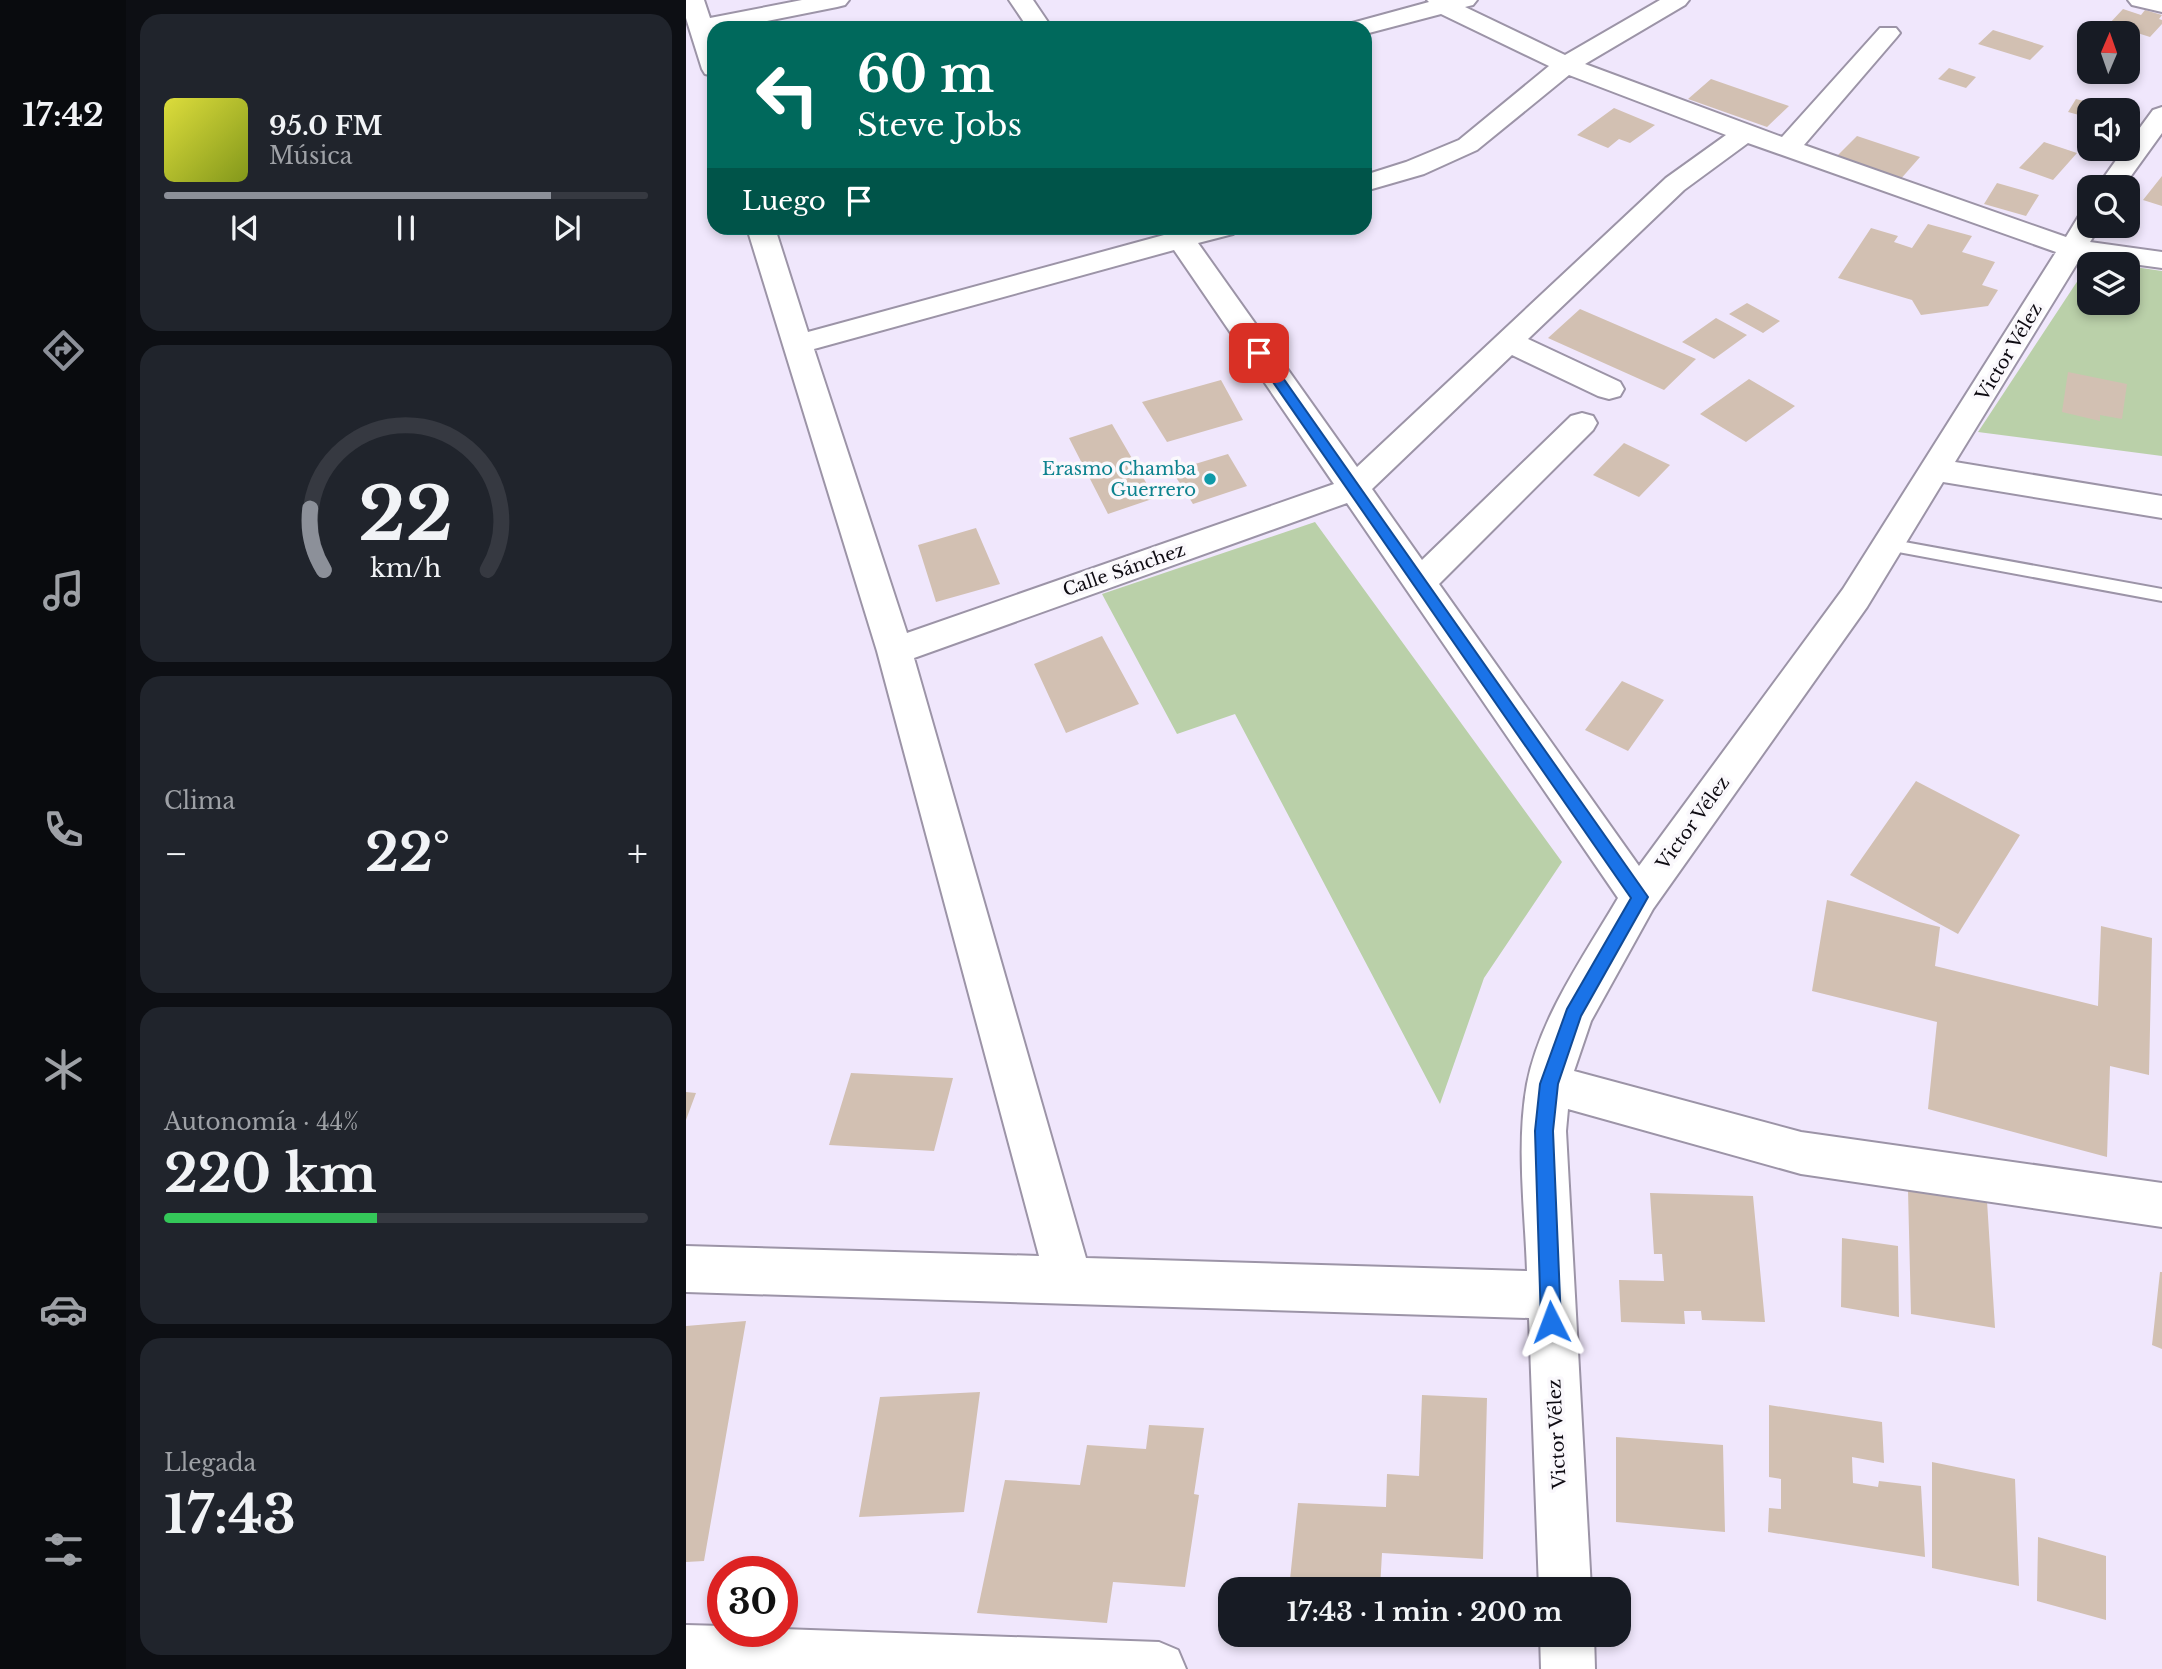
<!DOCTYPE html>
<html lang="es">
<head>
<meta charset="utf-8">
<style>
	body { margin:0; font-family:"Libre Baskerville",serif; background:#20242c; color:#f1f3f6; height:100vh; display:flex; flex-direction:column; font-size:26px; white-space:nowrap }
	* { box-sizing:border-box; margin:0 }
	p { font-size:23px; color:#9ea1a6 }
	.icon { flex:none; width:38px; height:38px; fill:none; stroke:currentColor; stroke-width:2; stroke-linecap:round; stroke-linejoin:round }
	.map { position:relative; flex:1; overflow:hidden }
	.drawer { display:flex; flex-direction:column; gap:14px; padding:14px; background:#0d0f14; width:560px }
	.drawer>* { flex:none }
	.hud { position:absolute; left:21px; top:21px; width:665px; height:214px; border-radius:21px; box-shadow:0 4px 10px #0003; background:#00695c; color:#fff; overflow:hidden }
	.needle { width:46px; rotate:2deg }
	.fabs { position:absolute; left:1391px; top:21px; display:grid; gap:14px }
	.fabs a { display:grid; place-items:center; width:63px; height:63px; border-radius:14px; background:#171b24; box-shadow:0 4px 10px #0003; font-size:35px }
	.speed { position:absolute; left:21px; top:1556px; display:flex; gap:14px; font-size:35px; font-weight:700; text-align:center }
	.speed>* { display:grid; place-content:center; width:91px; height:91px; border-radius:50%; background:#171b24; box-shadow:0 4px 10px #0003; line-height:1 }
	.speed .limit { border:10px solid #d22; background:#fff; color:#111 }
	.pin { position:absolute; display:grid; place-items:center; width:60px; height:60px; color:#fff; margin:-30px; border-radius:14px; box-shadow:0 4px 10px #0006 }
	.me { position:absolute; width:77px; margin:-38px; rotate:357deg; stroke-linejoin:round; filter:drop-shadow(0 0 5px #0008) }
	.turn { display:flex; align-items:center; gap:24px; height:147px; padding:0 35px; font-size:32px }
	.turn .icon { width:91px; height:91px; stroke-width:2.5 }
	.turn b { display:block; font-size:49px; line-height:60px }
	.then { display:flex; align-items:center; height:66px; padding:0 35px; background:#0003; gap:14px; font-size:26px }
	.big { font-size:52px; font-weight:700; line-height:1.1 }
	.drawer .widget { flex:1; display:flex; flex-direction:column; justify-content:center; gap:10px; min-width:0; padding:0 24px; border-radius:21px; background:#20242c }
	.drawer .dial { align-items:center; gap:0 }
	.dial svg { height:182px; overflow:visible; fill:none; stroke:#363941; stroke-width:7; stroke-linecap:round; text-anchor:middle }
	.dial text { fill:#f1f3f6; stroke:none }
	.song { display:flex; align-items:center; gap:21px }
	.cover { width:84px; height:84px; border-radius:10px; background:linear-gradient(135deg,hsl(60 70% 55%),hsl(70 70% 35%)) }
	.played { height:7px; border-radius:4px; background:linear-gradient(90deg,#8c9099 80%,#363941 80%) }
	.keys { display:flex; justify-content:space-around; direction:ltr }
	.heat { display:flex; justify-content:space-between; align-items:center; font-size:38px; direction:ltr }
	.charge { height:10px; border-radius:5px; background:linear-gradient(90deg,#34c759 44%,#363941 0) }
	.trip { position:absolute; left:532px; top:1577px; width:413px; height:70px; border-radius:21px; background:#171b24; box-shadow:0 4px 10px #0003; font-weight:700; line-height:70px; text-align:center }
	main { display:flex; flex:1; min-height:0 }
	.menu { display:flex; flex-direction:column; width:126px; justify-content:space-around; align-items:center; background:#090b0e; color:#9ea1a6 }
	.menu .icon { width:49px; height:49px }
	.menu .current { color:#8c9099 }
	.menu b { font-size:32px; color:#f1f3f6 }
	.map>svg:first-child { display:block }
</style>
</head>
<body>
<main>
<nav class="menu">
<b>17:42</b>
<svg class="icon current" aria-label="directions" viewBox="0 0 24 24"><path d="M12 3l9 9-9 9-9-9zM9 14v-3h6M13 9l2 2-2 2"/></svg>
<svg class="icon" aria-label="music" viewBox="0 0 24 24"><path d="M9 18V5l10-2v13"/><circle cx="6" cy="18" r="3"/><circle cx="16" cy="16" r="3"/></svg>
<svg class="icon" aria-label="phone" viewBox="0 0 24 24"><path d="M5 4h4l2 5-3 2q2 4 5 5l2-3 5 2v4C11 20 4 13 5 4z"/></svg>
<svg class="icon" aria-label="climate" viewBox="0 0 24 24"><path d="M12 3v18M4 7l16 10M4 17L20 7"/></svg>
<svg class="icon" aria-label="car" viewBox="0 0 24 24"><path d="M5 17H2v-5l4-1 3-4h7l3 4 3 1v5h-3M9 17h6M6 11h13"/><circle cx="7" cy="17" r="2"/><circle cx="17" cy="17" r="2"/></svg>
<svg class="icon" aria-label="filters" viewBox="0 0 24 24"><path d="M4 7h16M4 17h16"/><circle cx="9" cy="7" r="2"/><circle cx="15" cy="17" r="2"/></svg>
</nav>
<section class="drawer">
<div class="widget">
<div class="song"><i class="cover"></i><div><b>95.0 FM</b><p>Música</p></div></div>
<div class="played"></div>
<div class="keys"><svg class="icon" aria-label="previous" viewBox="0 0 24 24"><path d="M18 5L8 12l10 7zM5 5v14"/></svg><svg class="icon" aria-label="pause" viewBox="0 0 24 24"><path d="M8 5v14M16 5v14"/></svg><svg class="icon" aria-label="next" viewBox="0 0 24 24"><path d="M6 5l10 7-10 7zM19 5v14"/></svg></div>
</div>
<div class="widget dial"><svg viewBox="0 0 100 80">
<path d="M14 69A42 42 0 1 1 86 69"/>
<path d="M14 69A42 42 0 0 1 8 42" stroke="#8c9099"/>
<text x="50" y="56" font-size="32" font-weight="700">22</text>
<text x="50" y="72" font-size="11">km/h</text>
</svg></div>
<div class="widget"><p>Clima</p>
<div class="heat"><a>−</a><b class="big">22°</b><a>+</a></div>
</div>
<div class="widget"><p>Autonomía · 44%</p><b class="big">220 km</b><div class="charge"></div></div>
<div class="widget"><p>Llegada</p><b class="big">17:43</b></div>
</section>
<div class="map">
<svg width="1476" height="1669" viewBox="0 0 1476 1669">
	<rect width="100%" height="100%" fill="#f0e7fc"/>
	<path fill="#bad0a9" d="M 1404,262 L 1425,264 L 1404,264 L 1404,303 L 1442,303 L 1442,266 L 1476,271 L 1476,456 L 1292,432 Z
		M 629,522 L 876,862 L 798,978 L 754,1104 L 549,714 L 491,734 L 416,594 Z"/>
	<path fill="#d2c0b2" d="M 1437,9 L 1455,15 L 1459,10 L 1476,15 L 1473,19 L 1476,20 L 1476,24 L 1464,37 L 1423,24 Z
		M 1307,30 L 1358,46 L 1344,60 L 1292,44 Z
		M 1263,68 L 1290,77 L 1280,88 L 1252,79 Z
		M 1025,79 L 1103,106 L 1081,127 L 1002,99 Z
		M 1390,99 L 1421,107 L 1419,110 L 1404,110 L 1404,118 L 1382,112 Z
		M 928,108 L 969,125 L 944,143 L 933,139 L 922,148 L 891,135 Z
		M 1171,136 L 1234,157 L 1213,181 L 1148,159 Z
		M 1358,142 L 1391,153 L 1367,180 L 1333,168 Z
		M 1476,176 L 1476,206 L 1457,200 Z
		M 1311,183 L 1353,195 L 1340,216 L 1298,204 Z
		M 1242,224 L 1286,236 L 1276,252 L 1309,262 L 1296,285 L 1312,290 L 1302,306 L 1235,315 L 1226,300 L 1152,278 L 1185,228 L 1212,236 L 1208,242 L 1226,248 Z
		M 1061,303 L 1094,321 L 1077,333 L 1043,314 Z
		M 894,309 L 1010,359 L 978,390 L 862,338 Z
		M 1030,318 L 1061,335 L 1028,359 L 996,342 Z
		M 1382,372 L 1441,384 L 1436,419 L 1414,415 L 1414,421 L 1376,412 Z
		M 1063,379 L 1109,406 L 1060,442 L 1014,414 Z
		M 535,380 L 557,420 L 481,442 L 456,402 Z
		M 426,424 L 469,498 L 422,514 L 383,438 Z
		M 938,443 L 984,465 L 953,497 L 907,475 Z
		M 542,454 L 561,486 L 507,504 L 486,471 Z
		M 290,528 L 314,584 L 250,602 L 232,545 Z
		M 416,636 L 453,704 L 380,733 L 348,664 Z
		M 936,681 L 978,700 L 942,751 L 899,730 Z
		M 1230,781 L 1334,835 L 1272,934 L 1164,875 Z
		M 1141,900 L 1254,927 L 1249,966 L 1412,1006 L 1415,926 L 1466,938 L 1463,1075 L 1424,1066 L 1421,1157 L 1242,1109 L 1251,1022 L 1126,991 Z
		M 165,1073 L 267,1078 L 248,1151 L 143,1145 Z
		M 0,1092 L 10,1093 L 0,1120 Z
		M 1222,1190 L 1301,1201 L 1309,1328 L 1225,1314 Z
		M 964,1193 L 1067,1196 L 1079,1322 L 1016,1320 L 1015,1311 L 998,1311 L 999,1324 L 935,1322 L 933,1280 L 978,1281 L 976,1254 L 968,1254 Z
		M 1156,1238 L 1212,1246 L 1213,1317 L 1155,1307 Z
		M 1474,1272 L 1476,1272 L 1476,1349 L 1466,1345 Z
		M 60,1321 L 18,1561 L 0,1562 L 0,1326 Z
		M 294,1392 L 278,1512 L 173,1517 L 194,1397 Z
		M 736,1395 L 801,1398 L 797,1559 L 696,1553 L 694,1589 L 603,1589 L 612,1503 L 700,1507 L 701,1474 L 733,1476 Z
		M 1083,1405 L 1196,1422 L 1198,1463 L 1166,1457 L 1167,1483 L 1192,1487 L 1193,1481 L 1235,1486 L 1239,1557 L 1082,1532 L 1083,1508 L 1095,1509 L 1095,1479 L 1083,1477 Z
		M 463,1425 L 518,1428 L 508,1494 L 513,1495 L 499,1587 L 427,1582 L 421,1623 L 291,1613 L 319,1480 L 394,1485 L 401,1445 L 460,1449 Z
		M 930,1437 L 1037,1445 L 1039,1532 L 930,1522 Z
		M 1246,1462 L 1329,1479 L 1333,1586 L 1246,1568 Z
		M 1352,1537 L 1420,1556 L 1420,1620 L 1351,1601 Z"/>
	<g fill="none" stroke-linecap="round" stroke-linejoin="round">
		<g stroke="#9c94a7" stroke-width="4">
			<path id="service" d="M 1202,539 L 1476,589 L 1476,601 L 1196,549 L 1194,545 Z"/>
		</g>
		<g stroke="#9c94a7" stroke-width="4">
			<path id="minor" d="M 0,0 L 18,0 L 24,18 L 116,0 L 163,0 L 159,5 L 151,7 L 46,28 L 28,28 L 28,76 L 19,74 L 16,69 L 0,18 Z
				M 323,0 L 347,0 L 366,28 L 342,28 Z
				M 741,0 L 791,0 L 787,5 L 779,7 L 879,55 L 974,0 L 1003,0 L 999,5 L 899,64 L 1096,137 L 1194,28 L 1210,28 L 1214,33 L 1210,38 L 1118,145 L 1380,237 L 1394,214 L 1404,212 L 1404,226 L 1414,226 L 1404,242 L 1476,252 L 1476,268 L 1395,257 L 1269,462 L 1476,496 L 1476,518 L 1257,482 L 1181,607 L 967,909 L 905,1021 L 888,1071 L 1115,1132 L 1476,1183 L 1476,1227 L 1115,1174 L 882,1109 L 880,1131 L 905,1589 L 853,1589 L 843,1318 L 0,1292 L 0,1246 L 353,1256 L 191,651 L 61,228 L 89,228 L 122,332 L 478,235 L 474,228 L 550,228 L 547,234 L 512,243 L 671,467 L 980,178 L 1040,135 L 883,75 L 791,150 L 738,174 L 679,191 L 679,175 L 720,162 L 773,140 L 863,66 L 755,14 L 679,34 L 679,28 L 662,28 L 666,23 L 743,2 ZM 1062,143 L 1370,252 L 1157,589 L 953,866 L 753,584 L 907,430 L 911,423 L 907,416 L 896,413 L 885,416 L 736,560 L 686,489 L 826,355 L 912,396 L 923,399 L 934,396 L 938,389 L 934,382 L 842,339 L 998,190 ZM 488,250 L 648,484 L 221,633 L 128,349 ZM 661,503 L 932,898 C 898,956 854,1017 841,1084 C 830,1145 839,1210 841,1271 L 400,1258 L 228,658 Z
				M 1442,0 L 1476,0 L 1476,12 L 1446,5 Z
				M 1476,107 L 1476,133 L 1437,187 L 1411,187 L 1438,149 L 1442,149 L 1442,144 L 1467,110 Z
				M 0,1625 L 37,1626 L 37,1631 L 96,1631 L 96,1629 L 473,1642 L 492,1650 L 500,1669 L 0,1669 Z
				M 854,1634 L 908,1634 L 909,1669 L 855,1669 Z"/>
		</g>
		<use href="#service" fill="#fff" fill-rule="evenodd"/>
		<use href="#minor" fill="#fff" fill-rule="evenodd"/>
	</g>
	<path fill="#1a73e8" stroke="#114b97" stroke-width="2" d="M 573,349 L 578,351 L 962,897 L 895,1016 L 872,1084 L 867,1131 L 875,1322 L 872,1329 L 865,1332 L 858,1329 L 855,1322 L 849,1131 L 854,1084 L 881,1009 L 945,898 L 569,356 L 567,353 Z"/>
	<circle fill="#0f9aa8" stroke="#faf8fc" stroke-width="2.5" cx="524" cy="479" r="7"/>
	<g text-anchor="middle" stroke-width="7" stroke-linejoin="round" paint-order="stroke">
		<g font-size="18" fill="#0e0b12" stroke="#faf8fc">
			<text transform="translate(1323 352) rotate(-59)" y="6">Victor Vélez</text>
			<text transform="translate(438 570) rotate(-19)" y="6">Calle Sánchez</text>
			<text transform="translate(1007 823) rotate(-54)" y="6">Victor Vélez</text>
			<text transform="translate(871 1434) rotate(-93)" y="6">Victor Vélez</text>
		</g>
		<g font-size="18" fill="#0d838f" stroke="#faf8fc" text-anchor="end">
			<text x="510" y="475">Erasmo Chamba<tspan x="510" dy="21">Guerrero</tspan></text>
		</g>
	</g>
</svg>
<div class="fabs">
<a><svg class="needle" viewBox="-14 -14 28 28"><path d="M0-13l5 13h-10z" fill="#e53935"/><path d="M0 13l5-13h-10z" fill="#9ea1a6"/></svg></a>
<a><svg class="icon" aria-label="sound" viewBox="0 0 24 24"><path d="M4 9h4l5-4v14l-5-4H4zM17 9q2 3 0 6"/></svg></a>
<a><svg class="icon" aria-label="search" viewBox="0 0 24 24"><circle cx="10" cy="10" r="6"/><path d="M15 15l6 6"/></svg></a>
<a><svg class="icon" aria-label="layers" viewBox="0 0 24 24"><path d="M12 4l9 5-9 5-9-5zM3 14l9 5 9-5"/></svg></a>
</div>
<div class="speed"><div class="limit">30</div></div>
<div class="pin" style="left:573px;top:353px;background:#d93025"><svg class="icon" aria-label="arrive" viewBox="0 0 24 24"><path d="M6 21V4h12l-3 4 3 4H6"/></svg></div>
<svg class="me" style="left:865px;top:1322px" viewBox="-20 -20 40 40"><path d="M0-17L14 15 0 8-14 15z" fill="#1a73e8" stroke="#fff" stroke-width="4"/></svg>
<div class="trip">17:43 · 1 min · 200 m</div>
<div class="hud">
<div class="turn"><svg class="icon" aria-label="left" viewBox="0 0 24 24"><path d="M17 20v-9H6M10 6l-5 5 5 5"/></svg><div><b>60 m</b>Steve Jobs</div></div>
<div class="then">Luego<svg class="icon" aria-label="arrive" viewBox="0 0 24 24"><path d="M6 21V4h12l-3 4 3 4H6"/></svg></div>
</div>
</div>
</main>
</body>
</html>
